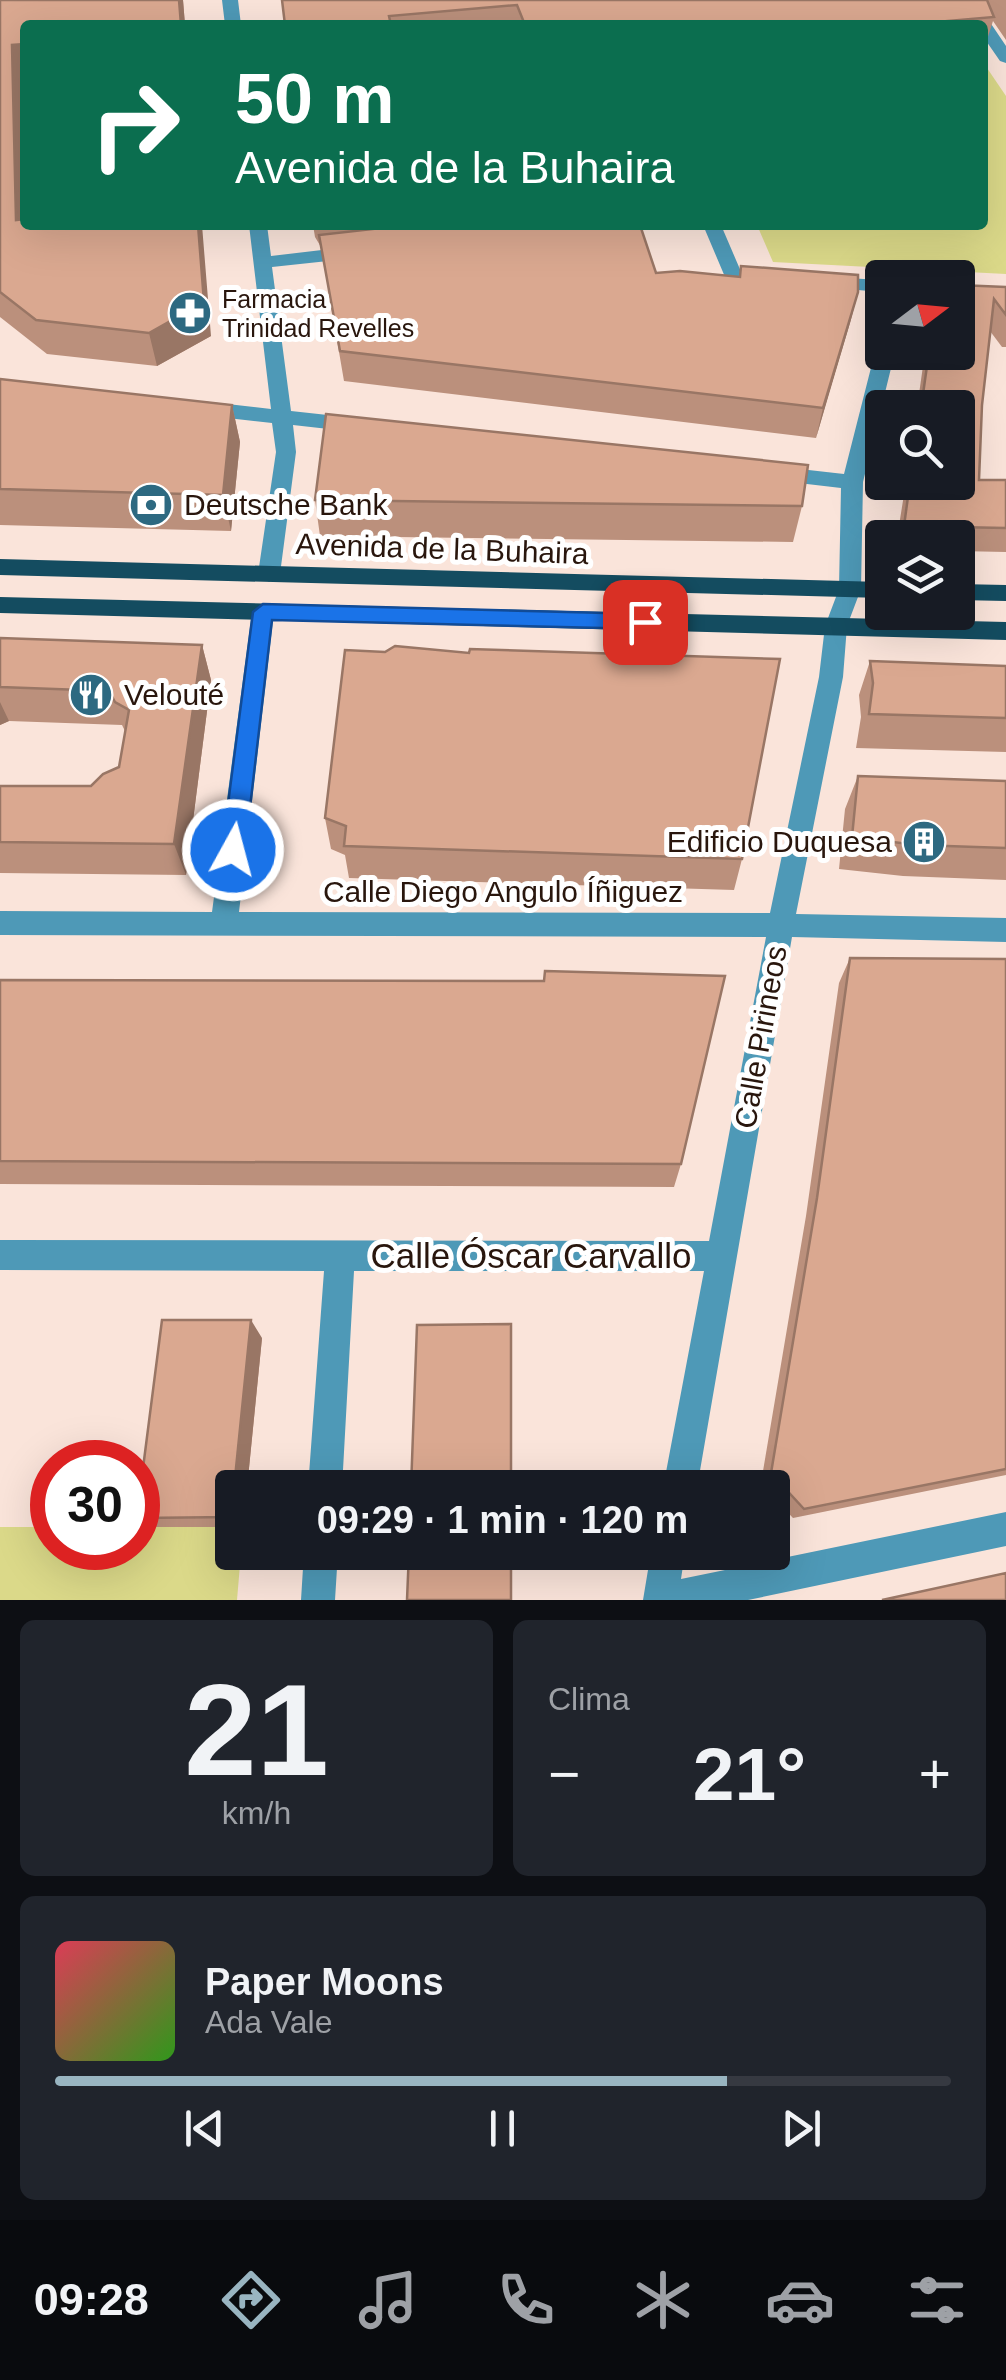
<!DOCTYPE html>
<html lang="es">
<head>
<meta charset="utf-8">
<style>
	body { margin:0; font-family:Helvetica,sans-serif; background:#20242c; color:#f1f3f6; height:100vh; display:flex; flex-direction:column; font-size:38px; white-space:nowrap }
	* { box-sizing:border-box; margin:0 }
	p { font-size:32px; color:#9ea1a6 }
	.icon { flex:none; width:55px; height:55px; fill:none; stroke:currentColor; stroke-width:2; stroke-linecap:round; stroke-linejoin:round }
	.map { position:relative; height:1600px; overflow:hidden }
	.side { display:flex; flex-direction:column; gap:20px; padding:20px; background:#0d0f14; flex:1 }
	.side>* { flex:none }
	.guide { position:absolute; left:20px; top:20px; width:968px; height:210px; border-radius:10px; box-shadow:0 10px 40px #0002; background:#0b6e4f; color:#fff; overflow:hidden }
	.needle { width:65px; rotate:74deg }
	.controls { position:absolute; left:865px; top:260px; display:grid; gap:20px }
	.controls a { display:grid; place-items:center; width:110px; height:110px; border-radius:10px; background:#171b24; box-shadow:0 10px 40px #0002; font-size:50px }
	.speed { position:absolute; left:30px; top:1440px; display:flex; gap:20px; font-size:50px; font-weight:700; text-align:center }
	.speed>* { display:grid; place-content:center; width:130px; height:130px; border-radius:50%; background:#171b24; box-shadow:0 10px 40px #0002; line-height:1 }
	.speed .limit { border:15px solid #d22; background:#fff; color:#111 }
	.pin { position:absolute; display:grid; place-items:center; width:85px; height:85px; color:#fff; margin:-42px; border-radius:20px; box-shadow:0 5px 15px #0006 }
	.me { position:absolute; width:110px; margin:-55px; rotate:7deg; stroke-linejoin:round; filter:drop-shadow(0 0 8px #0008) }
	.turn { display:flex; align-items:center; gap:35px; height:210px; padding:0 50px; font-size:45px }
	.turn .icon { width:130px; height:130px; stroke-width:2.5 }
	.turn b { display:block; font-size:70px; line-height:85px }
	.big { font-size:75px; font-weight:700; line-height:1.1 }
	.side .tile { flex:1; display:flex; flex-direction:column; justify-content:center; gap:15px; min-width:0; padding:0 35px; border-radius:15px; background:#20242c }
	.side .dial { align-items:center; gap:0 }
	.dial b { font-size:130px; line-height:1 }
	.song { display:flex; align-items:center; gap:30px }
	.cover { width:120px; height:120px; border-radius:15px; background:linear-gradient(135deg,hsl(350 70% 55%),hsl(110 70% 35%)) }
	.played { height:10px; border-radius:5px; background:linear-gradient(90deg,#99b5c1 75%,#363941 75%) }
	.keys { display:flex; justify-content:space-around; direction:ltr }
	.heat { display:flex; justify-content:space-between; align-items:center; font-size:55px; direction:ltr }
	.side .tiles { flex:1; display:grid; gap:20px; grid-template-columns:1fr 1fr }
	.tile:last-child { grid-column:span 2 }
	.trip { position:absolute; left:215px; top:1470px; width:575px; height:100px; border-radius:10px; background:#171b24; box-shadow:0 10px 40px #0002; font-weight:700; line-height:100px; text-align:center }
	.menu { display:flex; height:160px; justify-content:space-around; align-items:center; background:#090b0e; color:#9ea1a6 }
	.menu .icon { width:70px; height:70px }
	.menu .on { color:#99b5c1 }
	.menu b { font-size:45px; color:#f1f3f6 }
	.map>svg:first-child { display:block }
</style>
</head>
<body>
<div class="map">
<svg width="1006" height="1600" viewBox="0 0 1006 1600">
	<rect width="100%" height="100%" fill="#fae4da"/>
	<path fill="#dbd989" d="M 987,68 L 1006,96 L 1006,274 L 773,262 L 757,225 L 982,225 L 982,69 Z
		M 0,1527 L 52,1527 L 52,1548 L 138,1548 L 138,1527 L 232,1527 L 232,1552 L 241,1553 L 237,1600 L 0,1600 Z"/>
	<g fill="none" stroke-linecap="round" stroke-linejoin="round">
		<path fill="#4e99b7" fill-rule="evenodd" d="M 222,0 L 238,0 L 241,25 L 225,25 Z
			M 959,0 L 975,0 L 1006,46 L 1006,63 L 1000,61 L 982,35 L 982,25 L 976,25 Z
			M 249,225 L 267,225 L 271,256 L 356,246 L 365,252 L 356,258 L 272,267 L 291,411 L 355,418 L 365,425 L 355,432 L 293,425 L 296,452 L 280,574 L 269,582 L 258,574 L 276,452 L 272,423 L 201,415 L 191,408 L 201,401 L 271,409 Z
			M 703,225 L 721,225 L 742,274 L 770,277 L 770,285 L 728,284 Z
			M 828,277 L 882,280 L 882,292 L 821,287 L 819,283 Z
			M 882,346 L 882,352 L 895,352 L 863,482 L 861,589 L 847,626 L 843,677 L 796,914 L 1006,918 L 1006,942 L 792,937 L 697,1488 L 663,1488 L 704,1271 L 354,1271 L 342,1488 L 308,1488 L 324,1271 L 0,1270 L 0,1240 L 709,1241 L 766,937 L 0,935 L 0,911 L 212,912 L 252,612 L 263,603 L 274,612 L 239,912 L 770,913 L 819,677 L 825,626 L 839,589 L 841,488 L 773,480 L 762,473 L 773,466 L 844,474 L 875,352 Z
			M 1006,1512 L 1006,1546 L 748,1600 L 643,1600 L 651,1552 L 685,1552 L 681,1579 Z
			M 304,1552 L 338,1552 L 335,1600 L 301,1600 Z"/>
		<path fill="#144c60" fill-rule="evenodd" d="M 0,559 L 882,582 L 882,598 L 0,575 Z
			M 958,584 L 1006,585 L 1006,601 L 958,600 Z
			M 0,597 L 1006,622 L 1006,640 L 0,613 Z"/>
	</g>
	<path fill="#bb907c" d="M 0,0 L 183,0 L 185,25 L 25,25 L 22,78 L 25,225 L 211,336 L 157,366 L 47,354 L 0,317 Z
		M 282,0 L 1006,0 L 1006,40 L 993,21 L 985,46 L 982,47 L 982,25 L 285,25 Z
		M 313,225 L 640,225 L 656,273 L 858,292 L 816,438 L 344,381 L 321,247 L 315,237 Z
		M 958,285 L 1006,287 L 1006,347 L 1002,347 L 990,331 L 982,405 L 979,480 L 1006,480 L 1006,552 L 958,551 L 958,538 L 897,538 L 906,482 L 958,482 L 958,408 L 917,408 L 925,352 L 958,352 Z
		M 0,379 L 232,405 L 240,442 L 231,531 L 0,525 Z
		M 315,500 L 802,506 L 793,542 L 320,536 Z
		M 0,638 L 202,645 L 211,680 L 186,875 L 0,873 L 0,786 L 91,786 L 119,767 L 125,731 L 122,725 L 9,721 L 0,725 Z
		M 870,661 L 1006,666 L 1006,752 L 856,748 L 861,717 L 859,695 Z
		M 858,776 L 1006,781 L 1006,880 L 903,876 L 839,869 L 845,809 Z
		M 325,818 L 742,859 L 734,890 L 349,878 L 345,855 L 331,849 Z
		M 850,958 L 1006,959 L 1006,1475 L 793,1518 L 772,1496 L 772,1488 L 765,1488 L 761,1483 L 806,1216 L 839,983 Z
		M 0,980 L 681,1164 L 674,1187 L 0,1184 Z
		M 262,1338 L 247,1488 L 232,1488 L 232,1527 L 153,1527 L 138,1518 L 138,1507 Z"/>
	<path fill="#997665" d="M 179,0 L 183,0 L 185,25 L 181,25 Z
		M 25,44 L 25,78 L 22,78 L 25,225 L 16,220 L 12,45 Z
		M 198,225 L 202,225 L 211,336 L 157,366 L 149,333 Z
		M 858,292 L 850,323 L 816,438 L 823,408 Z
		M 232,405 L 240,442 L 231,531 L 223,495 Z
		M 202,645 L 211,680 L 186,875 L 174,844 Z
		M 0,702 L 9,721 L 0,725 Z
		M 251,1320 L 262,1338 L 247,1488 L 234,1488 Z"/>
	<path fill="#daa890" stroke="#997665" stroke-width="2.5" d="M 0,0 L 179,0 L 181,25 L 25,25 L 25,44 L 12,45 L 16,220 L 25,219 L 25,225 L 198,225 L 204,302 L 149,333 L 36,320 L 0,292 Z
		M 282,0 L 987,0 L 994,17 L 902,25 L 525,25 L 517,5 L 389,16 L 391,25 L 285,25 Z
		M 408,225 L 640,225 L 656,273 L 680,271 L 740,277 L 741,266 L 858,275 L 858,292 L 823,408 L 340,351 L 319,235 Z
		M 958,285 L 1006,287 L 1006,315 L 994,299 L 982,405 L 979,480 L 1006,480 L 1006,528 L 904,526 L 910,482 L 958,482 L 958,408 L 921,408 L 929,352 L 958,352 Z
		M 0,379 L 232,405 L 223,495 L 0,489 Z
		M 326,414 L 808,465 L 802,506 L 315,500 Z
		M 0,638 L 202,645 L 174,844 L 0,842 L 0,786 L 91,786 L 103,774 L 119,767 L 129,710 L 115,702 L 109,691 L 0,687 Z
		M 395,646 L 469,653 L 470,649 L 780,659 L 742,859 L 344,846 L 346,826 L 325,818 L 345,650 L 385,652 Z
		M 870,661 L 1006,666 L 1006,718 L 869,714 L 873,683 Z
		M 858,776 L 1006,781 L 1006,848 L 917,845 L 852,837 Z
		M 850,958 L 1006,959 L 1006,1469 L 804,1509 L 771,1473 L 817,1198 Z
		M 545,971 L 725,976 L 681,1164 L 0,1161 L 0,980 L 544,981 Z
		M 162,1320 L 251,1320 L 234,1488 L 232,1488 L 231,1517 L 138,1518 L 138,1507 Z
		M 511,1324 L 511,1488 L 411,1488 L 417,1325 Z
		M 409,1552 L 511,1552 L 511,1600 L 407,1600 Z
		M 1006,1573 L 1006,1600 L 882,1600 Z"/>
	<path fill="#1a73e8" stroke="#114b97" stroke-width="2.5" d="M 263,604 L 645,614 L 655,622 L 645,629 L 272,620 L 245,850 L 241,857 L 225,857 L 222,850 L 253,612 Z"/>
	<defs>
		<g id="pharmacy-disc" transform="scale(2.25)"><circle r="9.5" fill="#2d6981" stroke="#fff"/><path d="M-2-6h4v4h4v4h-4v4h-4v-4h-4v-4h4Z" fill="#fff"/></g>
		<g id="bank-disc" transform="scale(2.25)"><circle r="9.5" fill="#2d6981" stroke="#fff"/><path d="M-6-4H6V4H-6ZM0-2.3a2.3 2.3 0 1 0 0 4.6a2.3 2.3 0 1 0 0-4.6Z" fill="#fff"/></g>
		<g id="restaurant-disc" transform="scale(2.25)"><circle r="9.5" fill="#2d6981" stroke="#fff"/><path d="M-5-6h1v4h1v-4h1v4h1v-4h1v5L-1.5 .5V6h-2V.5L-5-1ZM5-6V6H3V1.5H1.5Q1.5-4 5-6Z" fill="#fff"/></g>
		<g id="building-disc" transform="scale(2.25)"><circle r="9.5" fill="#2d6981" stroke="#fff"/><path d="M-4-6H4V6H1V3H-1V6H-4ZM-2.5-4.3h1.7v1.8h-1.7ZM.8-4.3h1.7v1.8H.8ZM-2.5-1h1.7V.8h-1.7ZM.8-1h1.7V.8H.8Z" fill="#fff"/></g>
	</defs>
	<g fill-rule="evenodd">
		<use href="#pharmacy-disc" x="190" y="313"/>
		<use href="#bank-disc" x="151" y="505"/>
		<use href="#restaurant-disc" x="91" y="695"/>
		<use href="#building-disc" x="924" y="842"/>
	</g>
	<g text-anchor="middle" stroke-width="10" stroke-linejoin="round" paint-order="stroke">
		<g font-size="25" fill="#29160d" stroke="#fff" text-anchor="start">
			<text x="222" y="308">Farmacia<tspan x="222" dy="29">Trinidad Revelles</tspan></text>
		</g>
		<g font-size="30" fill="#29160d" stroke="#fff" text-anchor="start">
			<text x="184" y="515">Deutsche Bank</text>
			<text x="124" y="705">Velouté</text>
			<text x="892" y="852" text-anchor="end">Edificio Duquesa</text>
		</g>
		<g font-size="30" fill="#29160d" stroke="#fff">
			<text transform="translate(442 549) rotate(2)" y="10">Avenida de la Buhaira</text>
			<text x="503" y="902">Calle Diego Angulo Íñiguez</text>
			<text transform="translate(761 1037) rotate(-80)" y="10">Calle Pirineos</text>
		</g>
		<g font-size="35" fill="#29160d" stroke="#fff">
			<text x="531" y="1268">Calle Óscar Carvallo</text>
		</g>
	</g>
</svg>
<div class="controls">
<a><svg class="needle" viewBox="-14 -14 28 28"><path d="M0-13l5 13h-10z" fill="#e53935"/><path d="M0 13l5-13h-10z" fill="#9ea1a6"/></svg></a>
<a><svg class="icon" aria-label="search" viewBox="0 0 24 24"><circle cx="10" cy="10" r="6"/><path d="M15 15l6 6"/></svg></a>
<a><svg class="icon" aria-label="layers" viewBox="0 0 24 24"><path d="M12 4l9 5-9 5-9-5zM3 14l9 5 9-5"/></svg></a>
</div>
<div class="speed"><div class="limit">30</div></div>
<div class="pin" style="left:645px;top:622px;background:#d93025"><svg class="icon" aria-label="arrive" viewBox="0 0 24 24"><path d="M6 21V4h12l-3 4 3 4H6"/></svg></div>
<svg class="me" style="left:233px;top:850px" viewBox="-20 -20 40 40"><circle r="17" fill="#1a73e8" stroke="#fff" stroke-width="3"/><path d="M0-11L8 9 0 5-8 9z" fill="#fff"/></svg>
<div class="trip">09:29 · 1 min · 120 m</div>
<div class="guide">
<div class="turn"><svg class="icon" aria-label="right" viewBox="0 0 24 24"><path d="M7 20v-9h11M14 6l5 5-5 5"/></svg><div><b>50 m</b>Avenida de la Buhaira</div></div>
</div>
</div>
<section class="side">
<div class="tiles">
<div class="tile dial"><b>21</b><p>km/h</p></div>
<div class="tile"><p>Clima</p>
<div class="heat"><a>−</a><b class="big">21°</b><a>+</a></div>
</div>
<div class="tile">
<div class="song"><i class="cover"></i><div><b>Paper Moons</b><p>Ada Vale</p></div></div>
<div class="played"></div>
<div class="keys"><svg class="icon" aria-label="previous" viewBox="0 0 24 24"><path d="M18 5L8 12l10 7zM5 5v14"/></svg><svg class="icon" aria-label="pause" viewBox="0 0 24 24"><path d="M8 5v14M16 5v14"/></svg><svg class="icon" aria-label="next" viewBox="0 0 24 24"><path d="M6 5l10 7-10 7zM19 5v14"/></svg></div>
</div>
</div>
</section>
<nav class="menu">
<b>09:28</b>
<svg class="icon on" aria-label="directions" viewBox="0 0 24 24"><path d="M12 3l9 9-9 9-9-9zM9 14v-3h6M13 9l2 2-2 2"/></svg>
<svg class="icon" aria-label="music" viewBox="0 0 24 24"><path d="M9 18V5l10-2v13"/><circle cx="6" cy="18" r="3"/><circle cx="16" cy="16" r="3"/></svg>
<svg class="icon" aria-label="phone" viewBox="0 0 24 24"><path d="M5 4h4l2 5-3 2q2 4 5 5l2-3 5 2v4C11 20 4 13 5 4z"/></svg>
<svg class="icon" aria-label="climate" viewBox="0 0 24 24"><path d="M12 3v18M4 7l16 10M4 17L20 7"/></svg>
<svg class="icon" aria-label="car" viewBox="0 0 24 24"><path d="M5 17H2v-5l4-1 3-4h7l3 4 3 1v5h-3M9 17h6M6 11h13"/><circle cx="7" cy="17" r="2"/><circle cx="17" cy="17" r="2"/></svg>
<svg class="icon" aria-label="filters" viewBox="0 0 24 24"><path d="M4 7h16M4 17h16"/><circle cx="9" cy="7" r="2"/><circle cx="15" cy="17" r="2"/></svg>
</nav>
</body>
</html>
